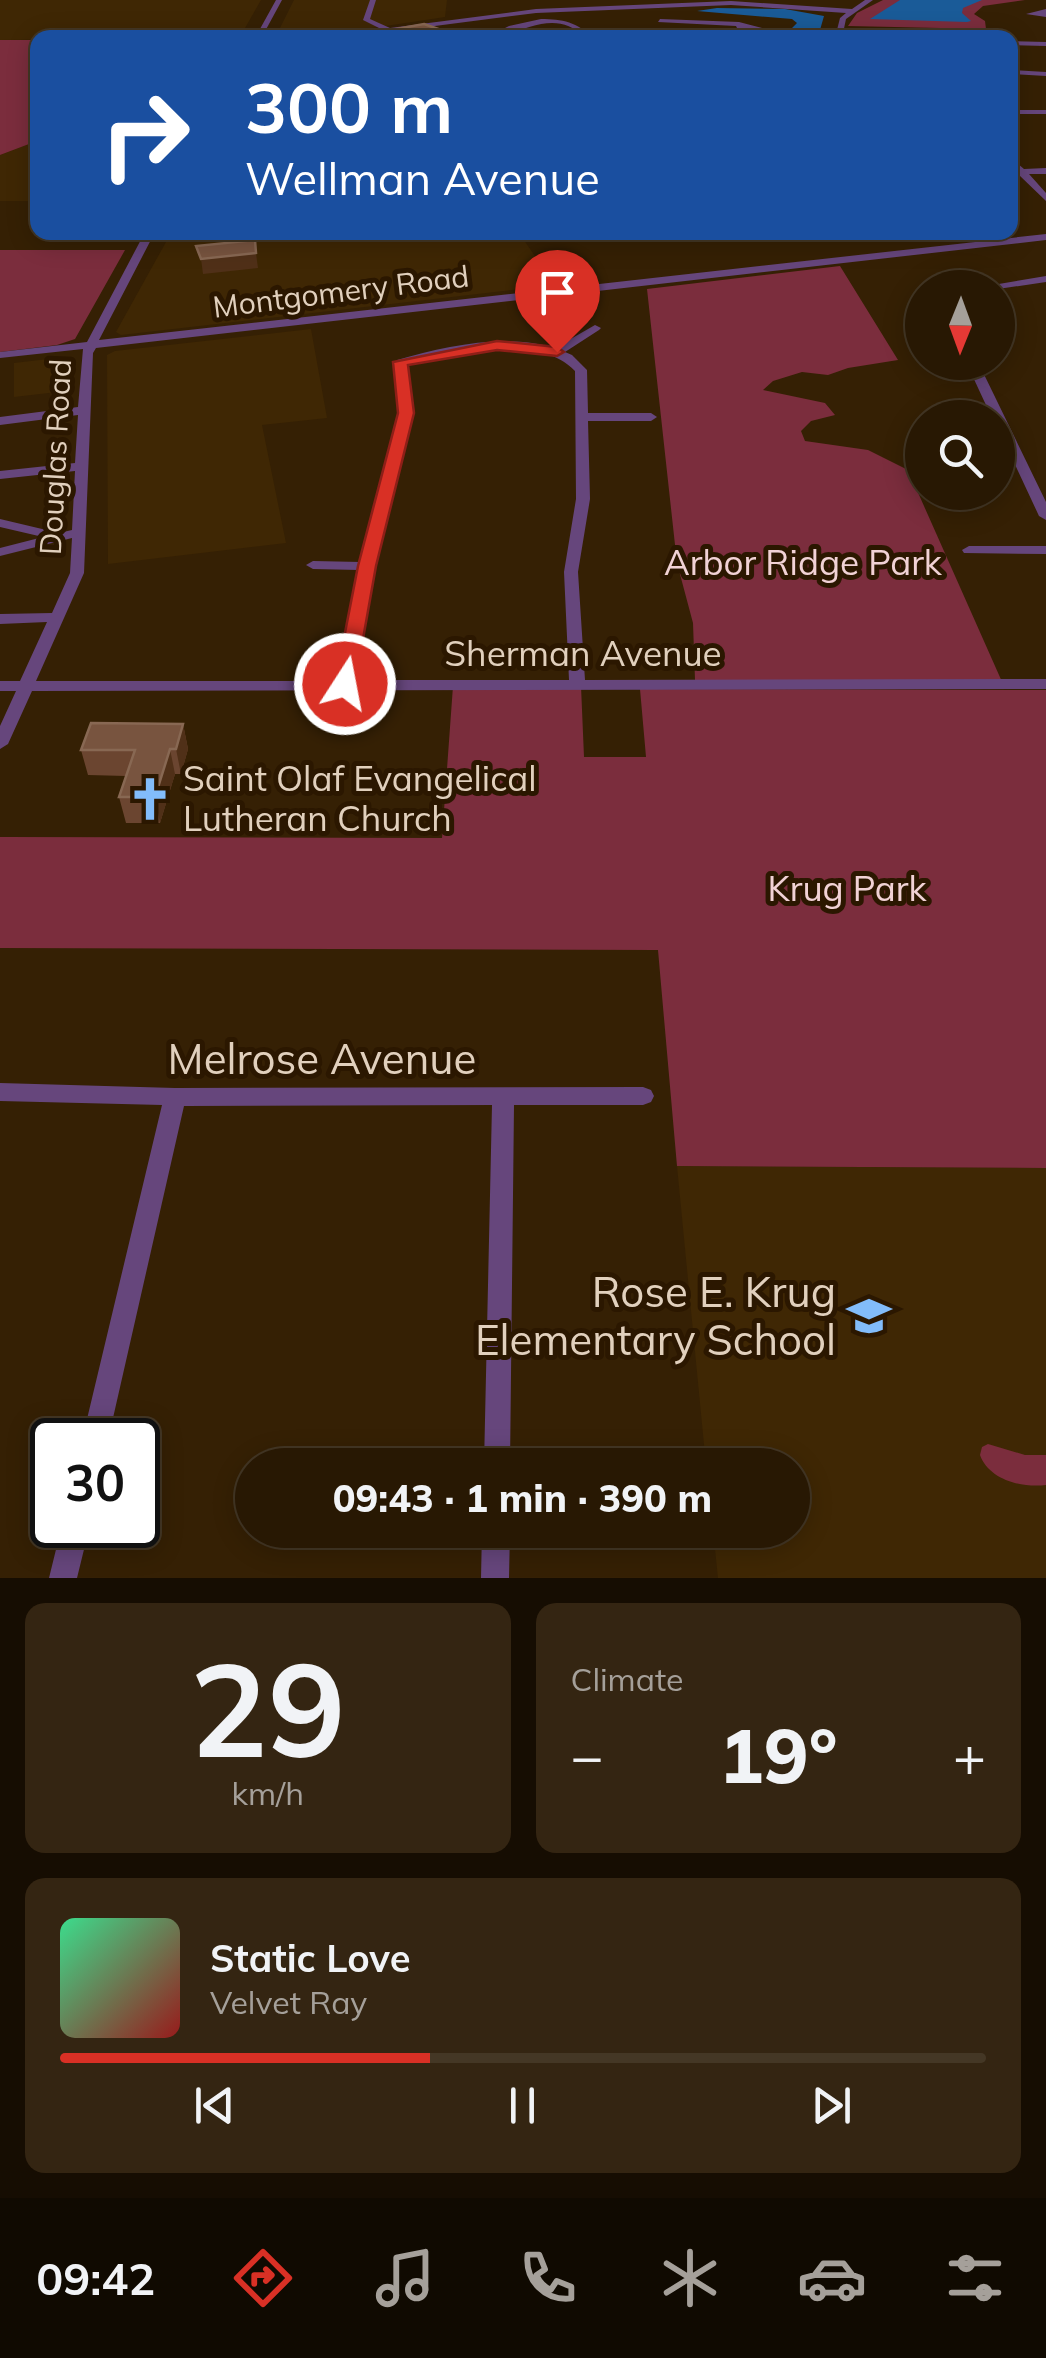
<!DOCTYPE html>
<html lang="en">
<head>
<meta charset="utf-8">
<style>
	body { margin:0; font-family:Mulish,sans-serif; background:#342512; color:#f1f3f6; height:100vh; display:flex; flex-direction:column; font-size:38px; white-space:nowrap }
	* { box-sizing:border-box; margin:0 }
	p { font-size:32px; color:#a5a09a }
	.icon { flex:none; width:55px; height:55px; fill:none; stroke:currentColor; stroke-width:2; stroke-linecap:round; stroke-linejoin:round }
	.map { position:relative; height:1578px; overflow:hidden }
	.details { display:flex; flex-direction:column; gap:25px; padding:25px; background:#160d02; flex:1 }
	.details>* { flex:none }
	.guide { position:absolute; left:30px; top:30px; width:988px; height:210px; border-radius:20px; box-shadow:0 5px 25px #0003,0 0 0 2px #443725; background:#1a4fa0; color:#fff; overflow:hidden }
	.needle { width:65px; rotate:181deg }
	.buttons { position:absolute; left:905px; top:270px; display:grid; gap:20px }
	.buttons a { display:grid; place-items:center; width:110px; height:110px; border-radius:50%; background:#281803; box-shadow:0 5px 25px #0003,0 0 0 2px #443725; font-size:50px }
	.speed { position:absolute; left:30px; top:1418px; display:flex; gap:20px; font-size:50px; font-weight:700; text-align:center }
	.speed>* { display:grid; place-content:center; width:130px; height:130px; border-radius:50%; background:#281803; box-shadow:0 5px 25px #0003,0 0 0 2px #443725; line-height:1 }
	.speed .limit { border:5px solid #111; border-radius:15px; background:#fff; color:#111 }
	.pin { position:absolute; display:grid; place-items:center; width:85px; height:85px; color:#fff; margin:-102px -42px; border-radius:50% 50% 50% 0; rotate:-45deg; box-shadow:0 0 10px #0007 }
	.pin .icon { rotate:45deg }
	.me { position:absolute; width:110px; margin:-55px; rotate:11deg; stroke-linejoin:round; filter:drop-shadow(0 0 8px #0008) }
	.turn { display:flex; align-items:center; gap:35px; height:210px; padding:0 50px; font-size:45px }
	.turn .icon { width:130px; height:130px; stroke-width:2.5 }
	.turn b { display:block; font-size:70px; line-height:85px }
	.big { font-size:75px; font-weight:800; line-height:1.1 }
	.details .widget { flex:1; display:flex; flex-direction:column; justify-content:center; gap:15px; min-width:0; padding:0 35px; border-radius:20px; background:#342512 }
	.details .dial { align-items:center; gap:0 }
	.dial b { font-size:130px; line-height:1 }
	.song { display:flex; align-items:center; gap:30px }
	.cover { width:120px; height:120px; border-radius:15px; background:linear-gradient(135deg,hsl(150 70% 55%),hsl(0 70% 35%)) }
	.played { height:10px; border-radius:5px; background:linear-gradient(90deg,#d93025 40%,#443725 40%) }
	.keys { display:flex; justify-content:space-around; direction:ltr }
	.heat { display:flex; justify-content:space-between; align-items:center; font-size:55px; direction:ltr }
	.details .tiles { flex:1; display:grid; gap:25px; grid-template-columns:1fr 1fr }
	.widget:last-child { grid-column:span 2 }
	.trip { position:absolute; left:235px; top:1448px; width:575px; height:100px; border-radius:50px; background:#281803; box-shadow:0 5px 25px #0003,0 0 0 2px #443725; font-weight:800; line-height:100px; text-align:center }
	.menu { display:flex; height:160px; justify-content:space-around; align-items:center; background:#100a01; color:#a5a09a }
	.menu .icon { width:70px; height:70px }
	.menu .current { color:#d93025 }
	.menu b { font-size:45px; color:#f1f3f6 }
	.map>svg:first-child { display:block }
</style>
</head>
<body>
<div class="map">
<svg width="1046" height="1578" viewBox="0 0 1046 1578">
	<rect width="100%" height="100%" fill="#352004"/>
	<path fill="#3f2704" d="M 0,0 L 261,0 L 240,37 L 0,40 Z
		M 294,0 L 447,0 L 445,17 L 346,32 L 277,34 Z
		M 37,141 L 37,201 L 0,201 L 0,155 Z
		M 171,233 L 519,233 L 555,285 L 121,335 L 116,332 Z
		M 311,329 L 327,418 L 262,425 L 286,543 L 108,564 L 107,355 L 115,351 Z
		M 57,358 L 67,362 L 66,391 L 14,397 L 14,363 Z
		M 677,1166 L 1046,1168 L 1046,1578 L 718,1578 L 713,1530 L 792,1530 L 792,1465 L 706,1465 Z"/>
	<path fill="#7b2d3d" d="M 883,0 L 1025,0 L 983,6 L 974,14 L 985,21 L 986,29 L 848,26 L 857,13 Z
		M 0,40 L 38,40 L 37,141 L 0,155 Z
		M 0,250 L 125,250 L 75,339 L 57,345 L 0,352 Z
		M 840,266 L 898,360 L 848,368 L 828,375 L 802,372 L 773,381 L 763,390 L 825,403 L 835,415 L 811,421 L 801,431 L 805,441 L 868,450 L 908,470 L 1003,684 L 695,680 L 693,623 L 677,563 L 647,289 Z
		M 453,686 L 581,686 L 584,757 L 646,757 L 640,689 L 1046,690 L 1046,1168 L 677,1166 L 658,950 L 0,948 L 0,837 L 442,838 Z
		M 988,1444 L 1025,1455 L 1046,1455 L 1046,1485 C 1022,1488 989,1480 980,1455 L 982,1447 Z"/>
	<path fill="#1a5b98" d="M 900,0 L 982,0 L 963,8 L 962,13 L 971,21 L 967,22 L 870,19 Z
		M 717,8 L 785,9 L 824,16 L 818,37 L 804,37 L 804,33 L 791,29 L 797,23 L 792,19 L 697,11 Z"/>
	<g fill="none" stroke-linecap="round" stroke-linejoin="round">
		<path fill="#66467c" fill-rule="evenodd" d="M 276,0 L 282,0 L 263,35 L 350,33 L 381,29 L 363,20 L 370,0 L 376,0 L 370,19 L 390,28 L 536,9 L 731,1 L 852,9 L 865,0 L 873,0 L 846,19 L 842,38 L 835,38 L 840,18 L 846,13 L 731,5 L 536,13 L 350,37 L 255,38 Z
			M 1046,9 L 1046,17 L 1026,14 Z
			M 541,19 C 562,19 578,22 592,38 L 585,38 C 553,4 518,38 485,38 L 509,26 Z
			M 660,19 L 739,22 L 766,29 L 742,38 L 736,26 L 658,22 Z
			M 1010,41 L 1046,42 L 1046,46 L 1010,45 Z
			M 1010,70 L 1046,72 L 1046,76 L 1010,74 Z
			M 1010,110 L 1046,110 L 1046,114 L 1010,114 Z
			M 1010,157 L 1024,169 L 1046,168 L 1046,174 L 1029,174 L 1046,193 L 1046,201 L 1019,175 L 1012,174 L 1014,170 L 1010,165 Z
			M 145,232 L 155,232 L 99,340 L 1046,234 L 1046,240 L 96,348 L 93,353 L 84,573 L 36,681 L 338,681 L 359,570 L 313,569 L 306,565 L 313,561 L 361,562 L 400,413 L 397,360 C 446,346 505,333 555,348 L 595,325 L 601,328 L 599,330 L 565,352 L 572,355 L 587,370 L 588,413 L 651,413 L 657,417 L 651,421 L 588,421 L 590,499 L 578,572 L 585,680 L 1046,679 L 1046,689 L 32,691 L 8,744 L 0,749 L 0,726 L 16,691 L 0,691 L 0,681 L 20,681 L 47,622 L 0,624 L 0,614 L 52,613 L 70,573 L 72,538 L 0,556 L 0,548 L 43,537 L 0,527 L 0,519 L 59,533 L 72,530 L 75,471 L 0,479 L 0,471 L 75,463 L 78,415 L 0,425 L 0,417 L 78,407 L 83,349 L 0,358 L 0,352 L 87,342 ZM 497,349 C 526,349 553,349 575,371 L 576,499 L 564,572 L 569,680 L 354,680 L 374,566 L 412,413 L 407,364 L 442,356 Z
			M 1046,276 L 1046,282 L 998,289 L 975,288 Z
			M 966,362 L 978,362 L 1046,502 L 1046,520 L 1039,516 L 998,428 L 998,418 L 992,418 Z
			M 969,546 L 1046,546 L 1046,554 L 964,553 L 962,550 Z
			M 0,1083 L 175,1088 L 643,1087 L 651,1090 L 654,1096 L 651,1102 L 643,1105 L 514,1105 L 510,1465 L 484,1465 L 492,1105 L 184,1106 L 108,1440 L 82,1440 L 162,1105 L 0,1101 Z
			M 62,1525 L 90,1525 L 77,1578 L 49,1578 Z
			M 482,1530 L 510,1530 L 509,1578 L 481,1578 Z"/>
	</g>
	<path fill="#6b4530" d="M 183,724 L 188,749 L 181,774 L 175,774 L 160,823 L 126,823 L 119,797 L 126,776 L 88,775 L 81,750 Z"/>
	<path fill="#503018" d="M 256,253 L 258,268 L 203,274 L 201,259 Z
		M 183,724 L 188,749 L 181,774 L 176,749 Z
		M 170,749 L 175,774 L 160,823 L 155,797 Z"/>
	<path fill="#78543f" stroke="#886853" stroke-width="2.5" d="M 424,24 L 441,30 L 441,38 L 386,38 L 385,31 Z
		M 197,30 L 230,30 L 225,38 L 191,38 Z
		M 297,30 L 306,33 L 304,37 L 318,37 L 293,38 Z
		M 255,240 L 256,253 L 201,259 L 196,246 Z
		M 91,723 L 183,724 L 176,749 L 170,749 L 155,797 L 119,797 L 135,750 L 81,750 Z"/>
	<path fill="#d93025" stroke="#8d1f18" stroke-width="2.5" d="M 497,341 L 557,347 L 564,352 L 557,356 L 497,350 L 408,365 L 414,413 L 376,566 L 355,684 L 345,690 L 338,688 L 335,684 L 358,566 L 398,413 L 393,362 Z"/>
	<defs>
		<g id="church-bare" transform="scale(3.45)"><path d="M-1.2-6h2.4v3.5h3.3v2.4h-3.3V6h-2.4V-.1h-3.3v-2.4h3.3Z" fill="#82bcfa" stroke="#2b1700" stroke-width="2.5" paint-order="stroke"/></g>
		<g id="school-bare" transform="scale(3.45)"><path d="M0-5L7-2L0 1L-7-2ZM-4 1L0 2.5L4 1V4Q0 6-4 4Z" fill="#82bcfa" stroke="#2b1700" stroke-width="2.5" paint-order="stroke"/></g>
	</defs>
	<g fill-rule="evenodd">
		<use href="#church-bare" x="150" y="799"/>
		<use href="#school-bare" x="869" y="1316"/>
	</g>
	<g text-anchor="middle" stroke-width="10" stroke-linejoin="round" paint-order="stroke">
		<g font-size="30" fill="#e1d0bd" stroke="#2b1700">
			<text transform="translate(341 292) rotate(-7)" y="10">Montgomery Road</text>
			<text transform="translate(56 457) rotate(-87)" y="10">Douglas Road</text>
		</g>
		<g font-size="35" fill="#f1d2d5" stroke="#2b1700">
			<text x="803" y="575">Arbor Ridge Park</text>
			<text x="847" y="901">Krug Park</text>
		</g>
		<g font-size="35" fill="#e1d0bd" stroke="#2b1700">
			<text x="583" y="666">Sherman Avenue</text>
		</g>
		<g font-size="35" fill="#e1d0bd" stroke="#2b1700" text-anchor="start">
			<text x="183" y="791">Saint Olaf Evangelical<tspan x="183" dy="40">Lutheran Church</tspan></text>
		</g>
		<g font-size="42" fill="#e1d0bd" stroke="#2b1700">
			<text x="322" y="1074">Melrose Avenue</text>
		</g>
		<g font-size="42" fill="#e1d0bd" stroke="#2b1700" text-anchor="end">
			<text x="836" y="1307">Rose E. Krug<tspan x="836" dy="48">Elementary School</tspan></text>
		</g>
	</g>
</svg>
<div class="buttons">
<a><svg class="needle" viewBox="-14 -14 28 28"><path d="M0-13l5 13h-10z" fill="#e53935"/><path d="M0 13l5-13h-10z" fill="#a5a09a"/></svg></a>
<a><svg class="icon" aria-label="search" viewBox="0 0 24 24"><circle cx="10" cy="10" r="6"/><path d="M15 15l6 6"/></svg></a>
</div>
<div class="speed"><div class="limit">30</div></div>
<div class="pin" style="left:557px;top:352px;background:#d93025"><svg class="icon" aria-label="arrive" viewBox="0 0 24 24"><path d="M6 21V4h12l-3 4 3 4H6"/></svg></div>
<svg class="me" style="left:345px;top:684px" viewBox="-20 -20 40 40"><circle r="17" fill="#d93025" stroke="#fff" stroke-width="3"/><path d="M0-11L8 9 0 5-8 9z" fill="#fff"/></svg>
<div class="trip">09:43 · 1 min · 390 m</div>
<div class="guide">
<div class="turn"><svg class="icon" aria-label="right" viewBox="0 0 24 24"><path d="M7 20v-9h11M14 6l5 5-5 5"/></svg><div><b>300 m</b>Wellman Avenue</div></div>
</div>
</div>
<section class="details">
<div class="tiles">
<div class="widget dial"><b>29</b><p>km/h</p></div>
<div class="widget"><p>Climate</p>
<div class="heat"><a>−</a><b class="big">19°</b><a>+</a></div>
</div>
<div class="widget">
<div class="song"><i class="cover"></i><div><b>Static Love</b><p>Velvet Ray</p></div></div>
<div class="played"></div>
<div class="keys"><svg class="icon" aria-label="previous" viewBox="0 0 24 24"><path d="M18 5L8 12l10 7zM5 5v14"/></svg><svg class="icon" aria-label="pause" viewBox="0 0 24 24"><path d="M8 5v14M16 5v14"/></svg><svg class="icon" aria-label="next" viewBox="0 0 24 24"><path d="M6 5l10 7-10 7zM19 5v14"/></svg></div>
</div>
</div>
</section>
<nav class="menu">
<b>09:42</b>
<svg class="icon current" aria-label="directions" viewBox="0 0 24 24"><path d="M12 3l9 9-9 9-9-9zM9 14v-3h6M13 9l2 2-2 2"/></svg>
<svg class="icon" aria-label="music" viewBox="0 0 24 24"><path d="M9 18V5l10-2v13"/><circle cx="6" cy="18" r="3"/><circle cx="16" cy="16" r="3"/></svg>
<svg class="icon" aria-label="phone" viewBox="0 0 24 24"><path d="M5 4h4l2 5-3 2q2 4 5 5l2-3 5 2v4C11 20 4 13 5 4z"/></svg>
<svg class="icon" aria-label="climate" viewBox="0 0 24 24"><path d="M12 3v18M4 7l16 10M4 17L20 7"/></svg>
<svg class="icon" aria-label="car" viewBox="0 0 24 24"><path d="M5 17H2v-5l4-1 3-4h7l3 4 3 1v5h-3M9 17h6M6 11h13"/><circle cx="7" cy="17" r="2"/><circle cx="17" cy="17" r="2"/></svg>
<svg class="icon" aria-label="filters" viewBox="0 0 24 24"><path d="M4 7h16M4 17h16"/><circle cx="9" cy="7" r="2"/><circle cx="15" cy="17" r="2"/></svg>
</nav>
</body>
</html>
